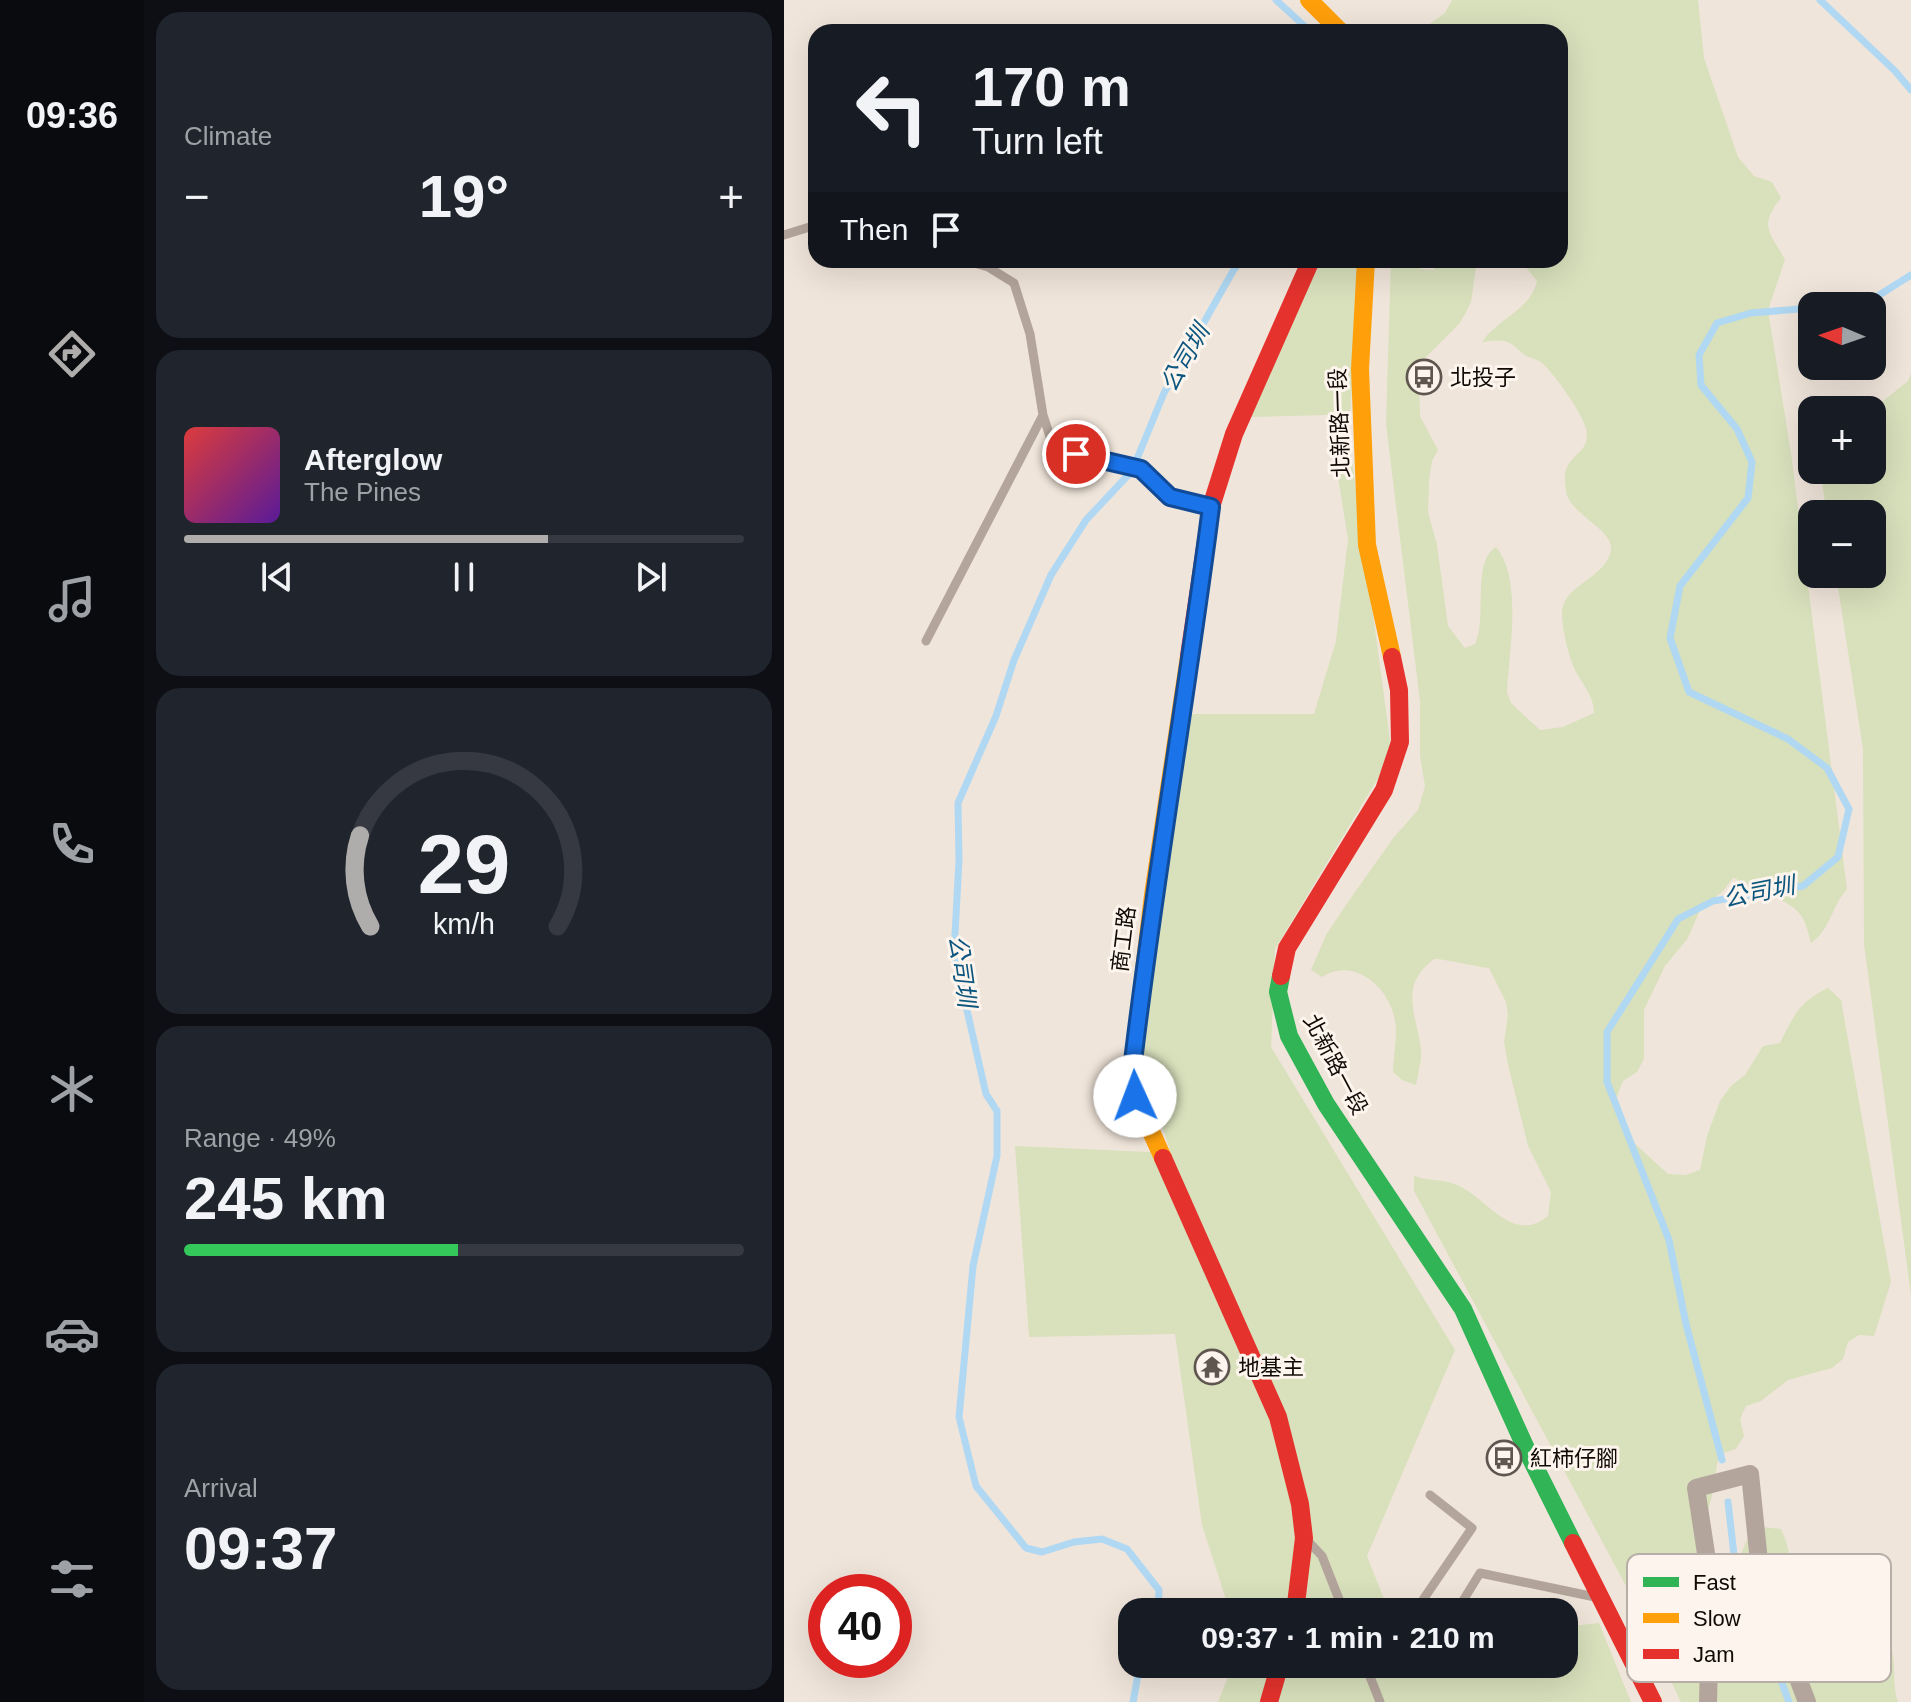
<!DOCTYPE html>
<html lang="en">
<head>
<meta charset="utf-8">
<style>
	body { margin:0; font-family:Helvetica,"Noto Sans TC",sans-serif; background:#20242c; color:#f1f3f6; height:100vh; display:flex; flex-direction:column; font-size:30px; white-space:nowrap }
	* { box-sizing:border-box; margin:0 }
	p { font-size:26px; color:#9ea1a6 }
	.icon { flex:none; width:44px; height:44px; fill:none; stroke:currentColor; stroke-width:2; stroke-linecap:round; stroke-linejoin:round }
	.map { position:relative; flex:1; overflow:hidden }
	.side { display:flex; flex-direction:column; gap:12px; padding:12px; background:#0d0f14; width:640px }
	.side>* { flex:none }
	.hud { position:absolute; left:24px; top:24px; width:760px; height:244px; border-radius:24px; box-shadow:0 8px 32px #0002; background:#171b24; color:#f1f3f6; overflow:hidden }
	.needle { width:52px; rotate:272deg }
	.controls { position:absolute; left:1014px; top:292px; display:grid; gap:16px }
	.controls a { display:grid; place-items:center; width:88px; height:88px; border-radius:16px; background:#171b24; box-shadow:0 8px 32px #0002; font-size:40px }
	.speed { position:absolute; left:24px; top:1574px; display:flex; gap:16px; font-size:40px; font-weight:700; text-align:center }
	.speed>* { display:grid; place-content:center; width:104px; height:104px; border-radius:50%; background:#171b24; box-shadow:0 8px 32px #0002; line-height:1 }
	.speed .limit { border:12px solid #d22; background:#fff; color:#111 }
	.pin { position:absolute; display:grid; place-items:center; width:68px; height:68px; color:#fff; margin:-34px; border:4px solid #fff; border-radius:50%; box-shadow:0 2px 8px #0007 }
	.me { position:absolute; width:88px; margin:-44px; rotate:358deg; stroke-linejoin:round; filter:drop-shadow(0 0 6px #0008) }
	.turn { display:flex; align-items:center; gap:28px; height:168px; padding:0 32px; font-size:36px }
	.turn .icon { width:104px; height:104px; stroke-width:2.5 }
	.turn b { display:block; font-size:56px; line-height:68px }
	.then { display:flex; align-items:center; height:76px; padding:0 32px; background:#0003; gap:16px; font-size:30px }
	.big { font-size:60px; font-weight:800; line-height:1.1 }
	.side .widget { flex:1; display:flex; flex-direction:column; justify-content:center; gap:12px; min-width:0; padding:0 28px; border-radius:24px; background:#20242c }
	.side .dial { align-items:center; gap:0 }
	.dial svg { height:208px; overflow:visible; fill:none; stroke:#363941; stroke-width:7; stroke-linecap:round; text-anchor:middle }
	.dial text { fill:#f1f3f6; stroke:none }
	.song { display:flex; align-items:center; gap:24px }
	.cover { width:96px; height:96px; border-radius:12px; background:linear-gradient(135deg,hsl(0 70% 55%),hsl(270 70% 35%)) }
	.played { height:8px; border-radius:4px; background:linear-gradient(90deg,#afadab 65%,#363941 65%) }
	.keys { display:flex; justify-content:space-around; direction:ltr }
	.heat { display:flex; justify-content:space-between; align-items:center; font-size:44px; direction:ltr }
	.charge { height:12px; border-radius:6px; background:linear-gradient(90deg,#34c759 49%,#363941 0) }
	.trip { position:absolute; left:334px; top:1598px; width:460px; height:80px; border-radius:24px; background:#171b24; box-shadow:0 8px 32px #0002; font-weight:800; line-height:80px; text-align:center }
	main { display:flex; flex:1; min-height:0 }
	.tabs { display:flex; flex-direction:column; width:144px; justify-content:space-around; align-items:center; background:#090b0e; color:#9ea1a6 }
	.tabs .icon { width:56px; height:56px }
	.tabs .active { color:#afadab }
	.tabs b { font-size:36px; color:#f1f3f6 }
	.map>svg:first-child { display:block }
</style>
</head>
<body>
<main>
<nav class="tabs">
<b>09:36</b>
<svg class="icon active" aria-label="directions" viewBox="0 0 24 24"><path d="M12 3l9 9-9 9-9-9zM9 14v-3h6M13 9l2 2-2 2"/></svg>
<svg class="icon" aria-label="music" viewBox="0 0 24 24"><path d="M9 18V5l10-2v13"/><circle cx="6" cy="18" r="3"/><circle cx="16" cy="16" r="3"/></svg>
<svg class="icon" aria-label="phone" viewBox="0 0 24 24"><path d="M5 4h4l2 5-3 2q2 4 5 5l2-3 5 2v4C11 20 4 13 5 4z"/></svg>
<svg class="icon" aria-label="climate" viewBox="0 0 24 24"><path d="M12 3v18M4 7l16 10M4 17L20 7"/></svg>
<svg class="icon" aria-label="car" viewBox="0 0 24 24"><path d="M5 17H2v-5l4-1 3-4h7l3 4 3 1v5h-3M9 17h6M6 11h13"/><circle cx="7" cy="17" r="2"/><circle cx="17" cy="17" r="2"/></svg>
<svg class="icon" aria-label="filters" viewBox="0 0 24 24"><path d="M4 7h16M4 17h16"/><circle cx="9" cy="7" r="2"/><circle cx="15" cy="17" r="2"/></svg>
</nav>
<section class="side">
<div class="widget"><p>Climate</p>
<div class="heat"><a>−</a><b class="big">19°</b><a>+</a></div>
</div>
<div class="widget">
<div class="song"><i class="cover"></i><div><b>Afterglow</b><p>The Pines</p></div></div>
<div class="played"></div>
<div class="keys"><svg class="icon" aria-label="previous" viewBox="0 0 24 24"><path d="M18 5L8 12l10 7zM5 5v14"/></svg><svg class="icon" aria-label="pause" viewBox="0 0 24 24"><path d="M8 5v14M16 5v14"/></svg><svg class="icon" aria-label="next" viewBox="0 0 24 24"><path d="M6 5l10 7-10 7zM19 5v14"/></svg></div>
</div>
<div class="widget dial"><svg viewBox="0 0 100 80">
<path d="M14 69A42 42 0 1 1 86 69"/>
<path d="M14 69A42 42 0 0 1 10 34" stroke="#afadab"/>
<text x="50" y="56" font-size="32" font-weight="700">29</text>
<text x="50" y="72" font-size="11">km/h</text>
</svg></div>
<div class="widget"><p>Range · 49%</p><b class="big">245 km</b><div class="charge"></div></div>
<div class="widget"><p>Arrival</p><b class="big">09:37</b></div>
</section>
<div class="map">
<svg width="1127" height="1702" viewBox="0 0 1127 1702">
	<rect width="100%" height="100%" fill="#f0e5da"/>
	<path fill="#d8e0bc" d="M 668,0 L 914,0 L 920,58 L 954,157 L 970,176 L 988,182 L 997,198 C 974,227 986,231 1001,260 L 984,310 L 1007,453 L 1063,889 C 1047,907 1047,929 1027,943 C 1024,932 1022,920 1014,912 C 1006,902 962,882 949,878 L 939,891 L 916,910 L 904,938 L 881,966 L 860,1010 L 860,1059 L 853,1072 L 839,1081 L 833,1096 L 832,1114 L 840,1129 L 850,1143 L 884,1174 L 901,1175 L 916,1170 L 923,1136 L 936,1101 L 947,1086 L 961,1075 L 979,1046 L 996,1043 C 1010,1015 1015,1002 1044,988 L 1057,1000 L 1107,1282 L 1090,1336 L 1075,1335 L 1064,1342 L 1059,1359 L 1048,1368 L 1004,1380 L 977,1401 L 962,1406 L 956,1419 L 960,1436 L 952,1449 L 936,1454 C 931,1467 932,1478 929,1491 C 924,1515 910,1546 914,1571 C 916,1587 927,1603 938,1613 L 951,1567 L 963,1540 L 979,1527 L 997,1529 C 1007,1550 1010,1574 999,1595 C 996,1600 991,1605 989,1611 C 977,1645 998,1670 1024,1690 L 1051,1608 L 1062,1590 L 1079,1590 C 1090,1610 1104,1628 1108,1650 C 1112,1667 1108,1685 1114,1702 L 897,1702 L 841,1584 L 630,1191 L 630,1176 C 644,1181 659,1179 673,1185 C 705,1199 728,1245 764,1216 L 767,1192 L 744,1146 L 725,1069 L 720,1042 L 724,1015 L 722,1002 L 705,968 C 695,967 655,958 651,959 C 647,960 645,964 642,966 C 617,990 633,1019 637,1048 C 638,1060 634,1073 632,1085 L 618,1080 L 609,1072 C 609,1055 614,1038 611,1021 C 606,988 570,956 538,977 L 527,970 L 542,935 L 564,902 L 610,837 L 634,810 L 641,786 L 636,756 L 636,701 L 602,424 L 607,260 L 629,260 L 637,269 L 649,270 L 658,260 L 693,260 L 687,302 L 681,314 L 675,324 L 638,361 L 635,374 L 636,416 L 654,450 L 648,461 L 645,480 L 644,512 L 653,545 L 664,626 L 681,648 L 691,644 C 704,618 687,562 712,547 C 739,580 725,652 723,692 L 727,703 L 756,730 L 779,727 L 810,713 C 810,696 799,685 791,670 C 784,655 779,632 778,616 C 775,585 823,579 827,550 C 830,531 788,514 783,495 C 773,452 802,461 803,435 C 804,420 771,375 759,364 C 754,359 748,359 742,356 C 736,352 730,344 723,342 C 715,339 706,341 698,342 C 714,318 746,311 753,281 L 736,260 L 776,260 L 776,32 L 634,32 L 661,13 Z
		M 537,260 L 575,260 L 565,437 L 608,755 L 491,949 L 487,1047 L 671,1350 L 583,1556 L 605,1612 L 446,1612 L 418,1525 L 391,1334 L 245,1337 L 231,1146 L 387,1153 L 357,1062 L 403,714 L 530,714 L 552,641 L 564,539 L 544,415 L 465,417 Z
		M 1127,373 L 1127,1295 L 1080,944 L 1079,749 L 1052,574 L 1088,574 L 1088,514 L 1043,514 L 1036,470 L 1088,470 L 1088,410 L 1124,381 Z
		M 815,1623 L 847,1702 L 434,1702 L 449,1664 L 780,1664 L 780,1627 Z"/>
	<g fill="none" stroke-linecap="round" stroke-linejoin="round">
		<path stroke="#b0d8f3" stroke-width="7" d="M 492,0 L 527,32
			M 1036,0 L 1111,71 L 1127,90
			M 1058,306 L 1081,304 L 1127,275
			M 938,1460 L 902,1324 L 885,1240 L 823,1082 L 823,1032 L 894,919 L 929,901 L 1019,886 L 1054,857 L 1065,809 L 1043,768 L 1004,739 L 905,692 L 886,638 L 896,586 L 964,498 L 968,462 L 953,429 L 917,385 L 915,355 L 933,323 L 967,313 L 1028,308
			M 944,1502 L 950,1555 L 1005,1702
			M 374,1612 L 375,1590 L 343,1549 L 318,1539 L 290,1542 L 258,1552 L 242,1548 L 192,1486 L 175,1417 L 189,1266 L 213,1156 L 213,1111 L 202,1094 L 170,953 L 175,860 L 174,803 L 212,716 L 230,660 L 267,575 L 302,520 L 348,471 L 380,393 L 449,271 L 457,260
			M 349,1702 L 356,1664"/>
		<path stroke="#b4a59c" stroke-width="9" d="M 0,235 L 32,225
			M 180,260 L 204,267 L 230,283 L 246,334 L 259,415 L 270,449 L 357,469 L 386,497 L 425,507
			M 142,641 L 259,415
			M 523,1540 L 538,1556 L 560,1612
			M 645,1612 L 634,1607 L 688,1528 L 646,1495
			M 672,1612 L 696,1573 L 811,1597
			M 581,1664 L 596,1702"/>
		<path stroke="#b4a59c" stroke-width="18" d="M 924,1702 L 927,1586 L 912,1488 L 966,1474 L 977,1581 L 1023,1702"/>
		<path stroke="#30b455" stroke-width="18" d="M 497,976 L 494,992 L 505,1036 L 542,1104 L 679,1309 L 744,1453 L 789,1543"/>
		<path stroke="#ff9f0a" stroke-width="18" d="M 525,0 L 557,32
			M 582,260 L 576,369 L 583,545 L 608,657
			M 379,1158 L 351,1096 L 348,1070 L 369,895 L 405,656"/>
		<path stroke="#e5322d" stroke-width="18" d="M 405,656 L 427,507 L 450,434 L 527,260
			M 497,976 L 503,948 L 600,790 L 616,742 L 615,690 L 608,657
			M 379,1158 L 494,1417 L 516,1504 L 520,1538 L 511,1612
			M 789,1543 L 869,1702
			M 485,1702 L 496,1664"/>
	</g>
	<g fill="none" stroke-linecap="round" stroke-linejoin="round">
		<g stroke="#114b97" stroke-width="20">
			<path id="route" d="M 292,454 L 357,469 L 386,497 L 427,507 C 403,695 370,882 348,1070 L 351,1096"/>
		</g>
		<use href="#route" stroke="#1a73e8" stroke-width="14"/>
	</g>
	<defs>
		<g id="bus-ring" transform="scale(1.8)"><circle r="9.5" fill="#fdf5ed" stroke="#5f574f" stroke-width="1.5"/><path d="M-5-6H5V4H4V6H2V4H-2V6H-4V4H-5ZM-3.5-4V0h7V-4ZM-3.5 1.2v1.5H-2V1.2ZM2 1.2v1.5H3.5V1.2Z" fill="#5f574f"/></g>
		<g id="temple-ring" transform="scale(1.8)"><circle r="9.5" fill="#fdf5ed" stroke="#5f574f" stroke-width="1.5"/><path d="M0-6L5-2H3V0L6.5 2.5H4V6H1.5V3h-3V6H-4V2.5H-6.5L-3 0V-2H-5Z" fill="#5f574f"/></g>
	</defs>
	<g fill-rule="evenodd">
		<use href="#bus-ring" x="640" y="377"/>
		<use href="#temple-ring" x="428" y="1367"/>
		<use href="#bus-ring" x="720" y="1458"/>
	</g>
	<g text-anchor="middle" stroke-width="6" stroke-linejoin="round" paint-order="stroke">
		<g font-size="22" fill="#110a04" stroke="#fdf5ed" text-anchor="start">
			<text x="666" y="385">北投子</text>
			<text x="454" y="1375">地基主</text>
			<text x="746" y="1466">紅柿仔腳</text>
		</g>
		<g font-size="22" fill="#110a04" stroke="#fdf5ed">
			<text transform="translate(555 423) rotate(-92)" y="8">北新路一段</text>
			<text transform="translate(339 939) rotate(-83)" y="8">商工路</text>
			<text transform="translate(552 1064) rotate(62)" y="8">北新路一段</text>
		</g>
		<g font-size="24" font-style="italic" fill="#0c567f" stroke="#fdf5ed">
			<text transform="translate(401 358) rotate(-60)" y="8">公司圳</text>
			<text transform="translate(975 892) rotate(-11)" y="8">公司圳</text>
			<text transform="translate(178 971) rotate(82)" y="8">公司圳</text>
		</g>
	</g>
	<rect x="843" y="1554" width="264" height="128" rx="12" fill="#fdf5ed" stroke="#b6aea7" stroke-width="2"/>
	<rect x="859" y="1577" width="36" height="10" fill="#30b455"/>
	<rect x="859" y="1613" width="36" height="10" fill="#ff9f0a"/>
	<rect x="859" y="1649" width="36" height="10" fill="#e5322d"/>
	<g font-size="22" fill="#110a04">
		<text x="909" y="1590">Fast</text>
		<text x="909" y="1626">Slow</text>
		<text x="909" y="1662">Jam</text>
	</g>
</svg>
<div class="controls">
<a><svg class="needle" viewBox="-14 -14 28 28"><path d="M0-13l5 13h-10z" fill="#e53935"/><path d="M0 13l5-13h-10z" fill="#9ea1a6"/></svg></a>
<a>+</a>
<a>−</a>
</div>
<div class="speed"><div class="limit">40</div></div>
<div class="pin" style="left:292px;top:454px;background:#d93025"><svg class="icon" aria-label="arrive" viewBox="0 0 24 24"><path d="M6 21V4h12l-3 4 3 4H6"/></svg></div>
<svg class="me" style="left:351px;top:1096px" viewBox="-20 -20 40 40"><circle r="19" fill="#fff"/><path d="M0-13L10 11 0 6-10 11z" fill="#1a73e8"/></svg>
<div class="trip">09:37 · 1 min · 210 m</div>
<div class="hud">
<div class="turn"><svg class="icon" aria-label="left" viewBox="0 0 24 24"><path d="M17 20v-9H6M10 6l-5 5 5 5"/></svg><div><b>170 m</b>Turn left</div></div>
<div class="then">Then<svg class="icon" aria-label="arrive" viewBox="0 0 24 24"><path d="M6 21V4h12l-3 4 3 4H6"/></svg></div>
</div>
</div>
</main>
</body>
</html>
